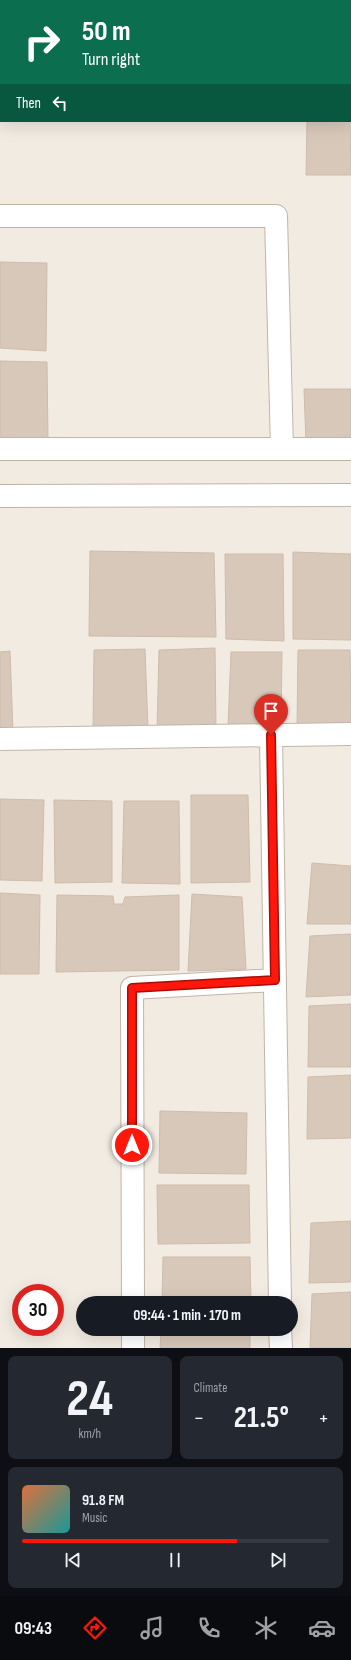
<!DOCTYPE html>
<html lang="en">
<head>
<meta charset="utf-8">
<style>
	body { margin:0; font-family:"Sofia Sans Condensed",sans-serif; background:#242831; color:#f1f3f6; height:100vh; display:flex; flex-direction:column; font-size:15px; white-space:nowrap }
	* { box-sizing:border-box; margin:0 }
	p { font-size:13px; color:#9ea1a6 }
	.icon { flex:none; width:22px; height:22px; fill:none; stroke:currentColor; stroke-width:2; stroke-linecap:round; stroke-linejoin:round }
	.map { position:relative; height:1348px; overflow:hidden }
	.panel { display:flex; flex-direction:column; gap:8px; padding:8px; background:#0d0f14; flex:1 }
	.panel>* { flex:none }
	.banner { position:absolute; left:0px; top:0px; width:351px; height:122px; box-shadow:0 4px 16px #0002; background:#0b6e4f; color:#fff; overflow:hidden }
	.speed { position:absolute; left:12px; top:1284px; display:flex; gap:8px; font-size:20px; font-weight:700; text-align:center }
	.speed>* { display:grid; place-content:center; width:52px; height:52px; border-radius:50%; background:#171b24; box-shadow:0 4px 16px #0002; line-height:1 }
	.speed .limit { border:6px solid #d22; background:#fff; color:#111 }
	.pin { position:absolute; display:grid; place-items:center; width:34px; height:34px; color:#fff; margin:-41px -17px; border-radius:50% 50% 50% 0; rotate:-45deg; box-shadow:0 0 4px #0007 }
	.pin .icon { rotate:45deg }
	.me { position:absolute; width:44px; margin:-22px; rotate:0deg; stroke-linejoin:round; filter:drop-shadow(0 0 3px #0008) }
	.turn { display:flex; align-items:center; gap:14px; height:84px; padding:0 16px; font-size:18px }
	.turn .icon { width:52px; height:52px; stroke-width:2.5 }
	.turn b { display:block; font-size:28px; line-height:34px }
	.then { display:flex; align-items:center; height:38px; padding:0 16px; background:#0003; gap:8px; font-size:15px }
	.big { font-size:30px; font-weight:700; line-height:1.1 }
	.panel .widget { flex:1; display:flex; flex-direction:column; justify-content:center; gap:6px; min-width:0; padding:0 14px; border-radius:8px; background:#242831 }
	.panel .dial { align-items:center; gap:0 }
	.dial b { font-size:52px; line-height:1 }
	.song { display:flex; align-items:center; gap:12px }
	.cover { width:48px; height:48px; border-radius:6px; background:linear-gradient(135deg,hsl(20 70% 55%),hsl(180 70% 35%)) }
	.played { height:4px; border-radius:2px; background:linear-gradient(90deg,#ff170b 70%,#363941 70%) }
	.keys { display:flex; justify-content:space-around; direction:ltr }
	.heat { display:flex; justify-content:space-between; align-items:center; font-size:22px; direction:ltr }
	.panel .tiles { flex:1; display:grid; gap:8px; grid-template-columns:1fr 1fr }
	.widget:last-child { grid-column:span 2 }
	.trip { position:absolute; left:76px; top:1296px; width:222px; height:40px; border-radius:20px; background:#171b24; box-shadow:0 4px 16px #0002; font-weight:700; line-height:40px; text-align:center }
	.dock { display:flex; height:64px; justify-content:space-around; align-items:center; background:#090b0e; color:#9ea1a6 }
	.dock .icon { width:28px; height:28px }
	.dock .selected { color:#ff170b }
	.dock b { font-size:18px; color:#f1f3f6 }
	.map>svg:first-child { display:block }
</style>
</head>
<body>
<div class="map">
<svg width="351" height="1348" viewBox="0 0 351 1348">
	<rect width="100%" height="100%" fill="#f2ebe2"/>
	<path fill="#d7c8ba" stroke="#cfbcaa" d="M 0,0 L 43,0 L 43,1 L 1,1 L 0,6 Z
		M 54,0 L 109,0 L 109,1 L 54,1 Z
		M 118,0 L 174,0 L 174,1 L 118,1 Z
		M 183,0 L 244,0 L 244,1 L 183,1 Z
		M 306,0 L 351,0 L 351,44 L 350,1 Z
		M 0,17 L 1,17 L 0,94 Z
		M 350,51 L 351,51 L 350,108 Z
		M 350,119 L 351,175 L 306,175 L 307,121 L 350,121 Z
		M 0,262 L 47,263 L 46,351 L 0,348 Z
		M 0,361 L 47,362 L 48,443 L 0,445 Z
		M 304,389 L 351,389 L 351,442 L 306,443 Z
		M 90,551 L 214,553 L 216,637 L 89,636 Z
		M 293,552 L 351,554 L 351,640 L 293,639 Z
		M 225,554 L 283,554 L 284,641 L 226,639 Z
		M 215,648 L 216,731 L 157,732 L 159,650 Z
		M 145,649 L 148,730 L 93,731 L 94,650 Z
		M 298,650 L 350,650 L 351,725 L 297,729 Z
		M 10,651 L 13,732 L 0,732 L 0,652 Z
		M 231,652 L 282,652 L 281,724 L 228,727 Z
		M 191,795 L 248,795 L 250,882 L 191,883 Z
		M 0,799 L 44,800 L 42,881 L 0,880 Z
		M 54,800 L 112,801 L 112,882 L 55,883 Z
		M 124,801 L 179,801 L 180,884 L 122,883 Z
		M 312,863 L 351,866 L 351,924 L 307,924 Z
		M 0,893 L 40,895 L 39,974 L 0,974 Z
		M 192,894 L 242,897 L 246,969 L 188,971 Z
		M 57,895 L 113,896 L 114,904 L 123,904 L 125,897 L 179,895 L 179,970 L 56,972 Z
		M 351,934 L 351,995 L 306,997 L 310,936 Z
		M 351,1004 L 351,1067 L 308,1067 L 309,1006 Z
		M 351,1075 L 351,1138 L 307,1139 L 308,1077 Z
		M 160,1111 L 247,1113 L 246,1174 L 159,1173 Z
		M 157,1185 L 249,1185 L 250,1243 L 158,1244 Z
		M 351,1221 L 351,1282 L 309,1283 L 311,1223 Z
		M 163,1257 L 250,1257 L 251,1303 L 162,1303 Z
		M 351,1292 L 351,1348 L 310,1348 L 312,1294 Z
		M 250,1331 L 250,1348 L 160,1348 L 161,1332 Z"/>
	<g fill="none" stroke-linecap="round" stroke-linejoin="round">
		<g stroke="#c0b5a7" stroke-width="24">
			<path id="street" d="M 276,0 L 276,1
				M 0,105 L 1,105
				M 0,216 L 276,216 L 282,449
				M 0,449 L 351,449
				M 0,496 L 351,495
				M 271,735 L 280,1303
				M 0,739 L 351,734
				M 133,1303 L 132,988 L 275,980
				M 133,1329 L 133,1348
				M 280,1329 L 281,1348"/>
		</g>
		<use href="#street" stroke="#fff" stroke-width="22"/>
	</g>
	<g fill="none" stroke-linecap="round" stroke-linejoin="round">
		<g stroke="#a60f07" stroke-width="10">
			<path id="route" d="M 132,1145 L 132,988 L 275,980 L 271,735"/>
		</g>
		<use href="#route" stroke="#ff170b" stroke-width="7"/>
	</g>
</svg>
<div class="speed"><div class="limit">30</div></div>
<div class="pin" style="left:271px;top:735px;background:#d93025"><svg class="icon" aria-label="arrive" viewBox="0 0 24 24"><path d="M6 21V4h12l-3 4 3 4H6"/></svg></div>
<svg class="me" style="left:132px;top:1145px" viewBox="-20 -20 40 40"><circle r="17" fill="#ff170b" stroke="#fff" stroke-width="3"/><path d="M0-11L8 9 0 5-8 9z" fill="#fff"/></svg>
<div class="trip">09:44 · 1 min · 170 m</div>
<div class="banner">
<div class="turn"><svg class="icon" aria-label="right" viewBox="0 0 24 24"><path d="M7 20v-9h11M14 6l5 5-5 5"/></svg><div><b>50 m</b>Turn right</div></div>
<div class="then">Then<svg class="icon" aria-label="left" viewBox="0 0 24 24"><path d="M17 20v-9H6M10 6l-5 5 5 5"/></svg></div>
</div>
</div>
<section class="panel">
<div class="tiles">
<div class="widget dial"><b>24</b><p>km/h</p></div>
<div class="widget"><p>Climate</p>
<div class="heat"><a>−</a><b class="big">21.5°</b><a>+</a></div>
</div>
<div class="widget">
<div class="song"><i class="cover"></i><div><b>91.8 FM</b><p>Music</p></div></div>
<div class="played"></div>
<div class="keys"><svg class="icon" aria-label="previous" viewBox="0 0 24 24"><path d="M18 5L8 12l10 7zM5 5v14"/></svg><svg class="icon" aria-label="pause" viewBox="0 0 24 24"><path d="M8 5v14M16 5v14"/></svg><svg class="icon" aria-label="next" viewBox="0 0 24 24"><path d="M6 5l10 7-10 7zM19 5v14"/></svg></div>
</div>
</div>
</section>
<nav class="dock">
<b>09:43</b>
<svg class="icon selected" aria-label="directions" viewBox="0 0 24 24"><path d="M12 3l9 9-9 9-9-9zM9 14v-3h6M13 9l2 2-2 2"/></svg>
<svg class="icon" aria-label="music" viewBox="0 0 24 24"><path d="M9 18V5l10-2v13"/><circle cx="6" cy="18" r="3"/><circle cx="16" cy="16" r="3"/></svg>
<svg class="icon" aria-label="phone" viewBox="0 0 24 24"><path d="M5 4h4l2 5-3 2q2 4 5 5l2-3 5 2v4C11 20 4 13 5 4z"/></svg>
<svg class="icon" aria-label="climate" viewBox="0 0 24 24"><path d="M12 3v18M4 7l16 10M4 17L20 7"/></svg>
<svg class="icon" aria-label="car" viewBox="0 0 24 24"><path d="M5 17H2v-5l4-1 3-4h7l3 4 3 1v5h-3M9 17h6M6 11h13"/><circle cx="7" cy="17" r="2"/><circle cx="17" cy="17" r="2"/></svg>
</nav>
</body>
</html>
